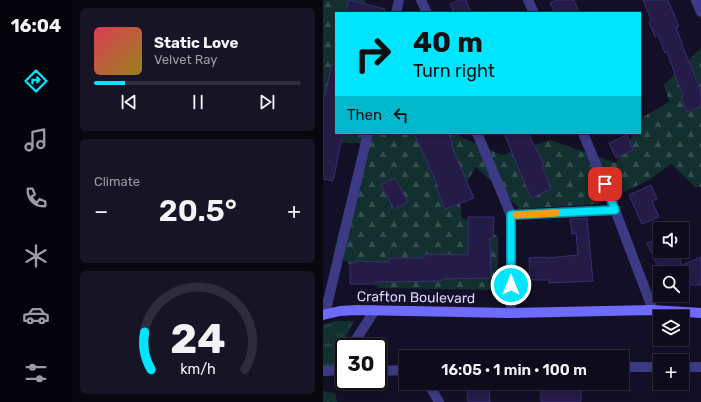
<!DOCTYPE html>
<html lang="en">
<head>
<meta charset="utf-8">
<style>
	body { margin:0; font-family:Rubik,sans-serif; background:#171425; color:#f1f3f6; height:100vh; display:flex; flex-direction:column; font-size:15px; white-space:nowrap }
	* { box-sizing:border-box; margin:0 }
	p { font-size:13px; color:#9b9ba3 }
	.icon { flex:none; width:22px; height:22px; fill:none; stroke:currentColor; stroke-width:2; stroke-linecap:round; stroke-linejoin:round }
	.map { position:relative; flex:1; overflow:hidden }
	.drawer { display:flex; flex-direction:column; gap:8px; padding:8px; background:#08060f; width:251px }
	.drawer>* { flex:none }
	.guide { position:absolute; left:12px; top:12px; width:306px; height:122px; border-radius:0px; box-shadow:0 2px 6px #0003,0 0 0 1px #2e2b3b; background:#00e5ff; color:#111; overflow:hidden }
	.controls { position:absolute; left:330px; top:222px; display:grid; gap:8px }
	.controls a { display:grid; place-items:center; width:36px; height:36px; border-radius:0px; background:#0e0b1c; box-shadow:0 2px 6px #0003,0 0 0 1px #2e2b3b; font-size:20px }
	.speed { position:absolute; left:12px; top:338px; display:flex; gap:8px; font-size:20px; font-weight:700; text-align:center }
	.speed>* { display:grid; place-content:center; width:52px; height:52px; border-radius:50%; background:#0e0b1c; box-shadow:0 2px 6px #0003,0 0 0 1px #2e2b3b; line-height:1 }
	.speed .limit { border:2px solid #111; border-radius:6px; background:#fff; color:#111 }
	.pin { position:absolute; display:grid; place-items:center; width:34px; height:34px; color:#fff; margin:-17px; border-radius:8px; box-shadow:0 2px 6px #0006 }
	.me { position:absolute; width:44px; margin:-22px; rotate:0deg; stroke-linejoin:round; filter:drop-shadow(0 0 3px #0008) }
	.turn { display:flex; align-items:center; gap:14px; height:84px; padding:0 12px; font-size:18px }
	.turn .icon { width:52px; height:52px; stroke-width:2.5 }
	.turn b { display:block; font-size:28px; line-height:34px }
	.then { display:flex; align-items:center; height:38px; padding:0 12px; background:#0003; gap:8px; font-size:15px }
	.big { font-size:30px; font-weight:600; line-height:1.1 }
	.drawer .widget { flex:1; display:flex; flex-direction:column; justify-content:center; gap:6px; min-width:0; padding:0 14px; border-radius:6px; background:#171425 }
	.drawer .dial { align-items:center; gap:0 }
	.dial svg { height:104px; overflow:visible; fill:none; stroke:#2e2b3b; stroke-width:7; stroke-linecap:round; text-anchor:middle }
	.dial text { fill:#f1f3f6; stroke:none }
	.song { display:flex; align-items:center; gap:12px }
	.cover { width:48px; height:48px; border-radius:6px; background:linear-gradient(135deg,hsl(350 70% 55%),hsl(50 70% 35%)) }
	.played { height:4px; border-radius:2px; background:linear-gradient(90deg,#00e5ff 15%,#2e2b3b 15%) }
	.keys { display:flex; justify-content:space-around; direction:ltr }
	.heat { display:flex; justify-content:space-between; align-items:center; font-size:22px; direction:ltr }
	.trip { position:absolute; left:76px; top:350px; width:230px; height:40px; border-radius:0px; background:#0e0b1c; box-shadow:0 2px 6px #0003,0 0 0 1px #2e2b3b; font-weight:600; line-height:40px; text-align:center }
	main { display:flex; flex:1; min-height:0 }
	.menu { display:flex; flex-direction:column; width:72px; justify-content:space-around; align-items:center; background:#06040b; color:#9b9ba3 }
	.menu .icon { width:28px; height:28px }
	.menu .on { color:#00e5ff }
	.menu b { font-size:18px; color:#f1f3f6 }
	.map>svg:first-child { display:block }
</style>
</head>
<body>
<main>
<nav class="menu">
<b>16:04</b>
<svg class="icon on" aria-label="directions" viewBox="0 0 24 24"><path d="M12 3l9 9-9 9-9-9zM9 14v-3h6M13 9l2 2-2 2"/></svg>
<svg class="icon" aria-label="music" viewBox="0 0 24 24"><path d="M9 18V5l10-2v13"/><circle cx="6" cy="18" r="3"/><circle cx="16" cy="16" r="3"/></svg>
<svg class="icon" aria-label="phone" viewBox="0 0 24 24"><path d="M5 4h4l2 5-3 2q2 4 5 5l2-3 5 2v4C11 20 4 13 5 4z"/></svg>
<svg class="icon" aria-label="climate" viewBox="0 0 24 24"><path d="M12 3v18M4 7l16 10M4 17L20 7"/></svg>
<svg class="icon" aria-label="car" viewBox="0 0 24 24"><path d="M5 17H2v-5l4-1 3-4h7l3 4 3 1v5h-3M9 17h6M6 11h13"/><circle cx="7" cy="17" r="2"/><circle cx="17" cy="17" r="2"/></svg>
<svg class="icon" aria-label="filters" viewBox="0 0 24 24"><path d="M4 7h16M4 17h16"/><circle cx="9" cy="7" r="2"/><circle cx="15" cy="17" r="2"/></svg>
</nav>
<section class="drawer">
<div class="widget">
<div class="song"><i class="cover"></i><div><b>Static Love</b><p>Velvet Ray</p></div></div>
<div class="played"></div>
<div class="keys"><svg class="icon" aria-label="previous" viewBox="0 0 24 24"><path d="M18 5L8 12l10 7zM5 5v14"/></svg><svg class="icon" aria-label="pause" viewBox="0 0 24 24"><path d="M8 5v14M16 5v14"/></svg><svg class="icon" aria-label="next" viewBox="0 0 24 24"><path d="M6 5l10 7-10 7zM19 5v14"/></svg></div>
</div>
<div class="widget"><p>Climate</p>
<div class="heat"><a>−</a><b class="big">20.5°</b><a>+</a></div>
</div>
<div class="widget dial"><svg viewBox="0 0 100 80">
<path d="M14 69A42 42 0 1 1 86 69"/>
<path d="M14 69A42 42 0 0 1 9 40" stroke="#00e5ff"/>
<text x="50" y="56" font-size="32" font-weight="700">24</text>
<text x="50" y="72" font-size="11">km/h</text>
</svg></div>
</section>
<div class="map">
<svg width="378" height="402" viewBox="0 0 378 402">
	<defs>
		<pattern id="forest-firs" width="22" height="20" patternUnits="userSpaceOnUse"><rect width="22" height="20" fill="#12302f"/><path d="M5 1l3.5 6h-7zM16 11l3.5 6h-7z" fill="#344d4e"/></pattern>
		<pattern id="park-tufts" width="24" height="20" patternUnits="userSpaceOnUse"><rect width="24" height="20" fill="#12302f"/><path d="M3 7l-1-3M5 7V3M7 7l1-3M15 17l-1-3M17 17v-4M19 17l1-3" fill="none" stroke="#344d4e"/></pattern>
	</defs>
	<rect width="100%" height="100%" fill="#130f26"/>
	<path fill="url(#forest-firs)" d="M 0,0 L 41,0 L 49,13 L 13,13 L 13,133 L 135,133 L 138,137 L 179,155 L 227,140 L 293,163 L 311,133 L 317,133 L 317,123 L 320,117 L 346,102 L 341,85 L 378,48 L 378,187 L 372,187 L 348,164 L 326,180 L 275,204 L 197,209 L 153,167 L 136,194 L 139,218 L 175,236 L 175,290 L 56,288 L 11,252 L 38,143 L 0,142 Z
		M 0,391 L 12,393 L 14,402 L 0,402 Z"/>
	<path fill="url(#park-tufts)" d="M 12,321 L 31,321 L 13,356 L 21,360 L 21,368 L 0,367 L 0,325 Z"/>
	<path fill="#241b47" stroke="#3b2d73" d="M 26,0 L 62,9 L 61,13 L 22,13 Z
		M 137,0 L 143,0 L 148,13 L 131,13 L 127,4 Z
		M 233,0 L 251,0 L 256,13 L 232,13 L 227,3 Z
		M 320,0 L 345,0 L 356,26 L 353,28 L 360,45 L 359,45 L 378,91 L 378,106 L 364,112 L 358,97 L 361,96 L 351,74 L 352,74 L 344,52 L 342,53 L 335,35 L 332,37 L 326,22 L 328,20 Z
		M 9,64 L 13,65 L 13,133 L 20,133 L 10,181 L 0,179 L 0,94 L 2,95 Z
		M 91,133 L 125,133 L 130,144 L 128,145 L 151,198 L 122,209 L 113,187 L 115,186 Z
		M 189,133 L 205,133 L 221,165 L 219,166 L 228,189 L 208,198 L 182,136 Z
		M 304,135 L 310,150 L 293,158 L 286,143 Z
		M 72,178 L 85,202 L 71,209 L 58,185 Z
		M 328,185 L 334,199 L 329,201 L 336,217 L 319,224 L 306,195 Z
		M 145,217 L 171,217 L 170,238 L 167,238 L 168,278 L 119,279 L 119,281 L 52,282 L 52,284 L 27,284 L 27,263 L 32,263 L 32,261 L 66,262 L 66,258 L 101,258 L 101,254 L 145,255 Z
		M 264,218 L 270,281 L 226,283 L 226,280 L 207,280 L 206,258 L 223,257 L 223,258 L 255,255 L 253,233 L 249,234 L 247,219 Z
		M 337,238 L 337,249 L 331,251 L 354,251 L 359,265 L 378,257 L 378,285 L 359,285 L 359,273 L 337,273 L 329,252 L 328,252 L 324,243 Z
		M 218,387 L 237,387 L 237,388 L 258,388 L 258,402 L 218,402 Z
		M 144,389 L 166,389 L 167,402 L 145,402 Z"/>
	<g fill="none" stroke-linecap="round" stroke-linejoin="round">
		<path stroke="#3d3a85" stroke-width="10" d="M 98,0 L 104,13
			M 205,0 L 211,13
			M 373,0 L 378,12
			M 73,13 L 76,0
			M 154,133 L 188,215 L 188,313
			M 260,133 L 292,210 L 330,310
			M 188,215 L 292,210
			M 2,314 L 45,133
			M 28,347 L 52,310
			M 299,367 L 337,367
			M 359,367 L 378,367
			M 12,370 L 21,357
			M 0,371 L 21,370
			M 55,371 L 83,370
			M 105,383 L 116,402"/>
		<path stroke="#6f6bff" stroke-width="10" d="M 0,315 L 17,311 L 34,310 L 188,313 L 330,310 L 378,313"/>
	</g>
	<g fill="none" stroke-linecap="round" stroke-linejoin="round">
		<g stroke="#0095a6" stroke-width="10">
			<path id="route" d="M 188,285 L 188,215 L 292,210 L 282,184"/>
		</g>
		<use href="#route" stroke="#00e5ff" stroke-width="7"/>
		<path stroke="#f59e0b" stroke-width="7" d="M 193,215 L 233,213"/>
	</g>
	<g text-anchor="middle" stroke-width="4" stroke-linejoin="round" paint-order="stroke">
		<g font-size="14" fill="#d9d4ff" stroke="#130f26">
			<text transform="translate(93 297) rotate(1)" y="5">Crafton Boulevard</text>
		</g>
	</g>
</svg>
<div class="controls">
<a><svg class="icon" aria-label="sound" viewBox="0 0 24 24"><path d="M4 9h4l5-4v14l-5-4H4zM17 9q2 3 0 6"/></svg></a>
<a><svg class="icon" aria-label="search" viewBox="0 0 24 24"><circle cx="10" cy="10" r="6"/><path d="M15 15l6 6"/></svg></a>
<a><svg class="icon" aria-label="layers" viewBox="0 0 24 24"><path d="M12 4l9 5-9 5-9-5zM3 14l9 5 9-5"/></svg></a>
<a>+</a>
</div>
<div class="speed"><div class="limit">30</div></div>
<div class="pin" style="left:282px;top:184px;background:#d93025"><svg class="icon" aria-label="arrive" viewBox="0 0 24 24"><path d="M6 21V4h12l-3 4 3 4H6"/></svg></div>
<svg class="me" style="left:188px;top:285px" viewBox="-20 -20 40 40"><circle r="17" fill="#00e5ff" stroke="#fff" stroke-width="3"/><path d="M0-11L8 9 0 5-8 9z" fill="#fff"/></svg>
<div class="trip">16:05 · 1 min · 100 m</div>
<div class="guide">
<div class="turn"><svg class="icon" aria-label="right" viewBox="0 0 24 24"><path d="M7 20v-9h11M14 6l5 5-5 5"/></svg><div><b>40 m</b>Turn right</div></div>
<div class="then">Then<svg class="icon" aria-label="left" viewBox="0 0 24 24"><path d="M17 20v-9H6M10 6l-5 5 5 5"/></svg></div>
</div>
</div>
</main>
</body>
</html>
